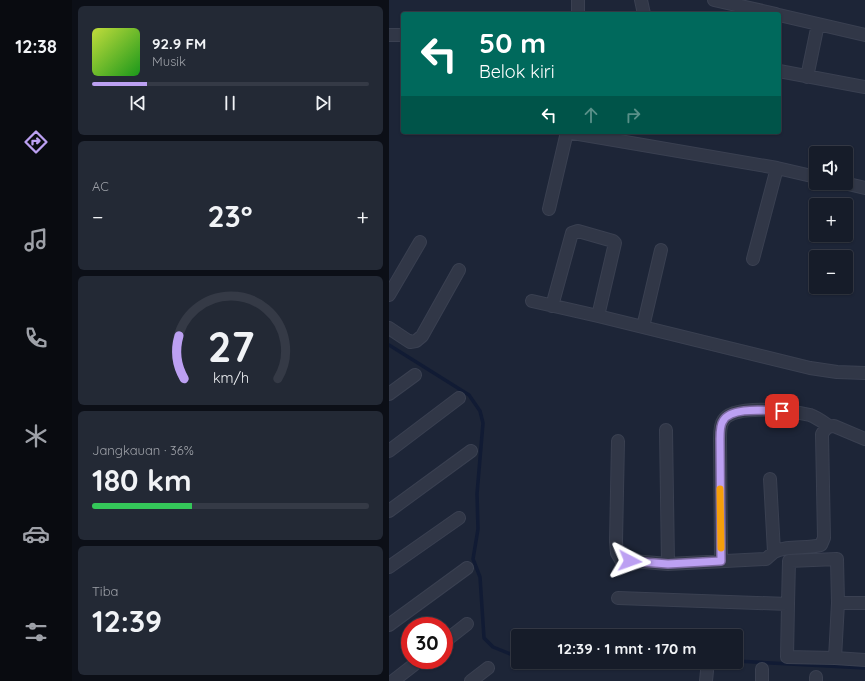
<!DOCTYPE html>
<html lang="id">
<head>
<meta charset="utf-8">
<style>
	body { margin:0; font-family:Quicksand,sans-serif; background:#232935; color:#f1f3f6; height:100vh; display:flex; flex-direction:column; font-size:15px; white-space:nowrap }
	* { box-sizing:border-box; margin:0 }
	p { font-size:13px; color:#9ea1a8 }
	.icon { flex:none; width:22px; height:22px; fill:none; stroke:currentColor; stroke-width:2; stroke-linecap:round; stroke-linejoin:round }
	.map { position:relative; flex:1; overflow:hidden }
	.details { display:flex; flex-direction:column; gap:6px; padding:6px; background:#0c0f17; width:317px }
	.details>* { flex:none }
	.guide { position:absolute; left:12px; top:12px; width:380px; height:122px; border-radius:4px; box-shadow:0 1px 3px #0004,0 0 0 1px #353a46; background:#00695c; color:#fff; overflow:hidden }
	.controls { position:absolute; left:420px; top:146px; display:grid; gap:8px }
	.controls a { display:grid; place-items:center; width:44px; height:44px; border-radius:4px; background:#161c29; box-shadow:0 1px 3px #0004,0 0 0 1px #353a46; font-size:20px }
	.speed { position:absolute; left:12px; top:617px; display:flex; gap:8px; font-size:20px; font-weight:700; text-align:center }
	.speed>* { display:grid; place-content:center; width:52px; height:52px; border-radius:50%; background:#161c29; box-shadow:0 1px 3px #0004,0 0 0 1px #353a46; line-height:1 }
	.speed .limit { border:6px solid #d22; background:#fff; color:#111 }
	.pin { position:absolute; display:grid; place-items:center; width:34px; height:34px; color:#fff; margin:-17px; border-radius:8px; box-shadow:0 2px 6px #0006 }
	.me { position:absolute; width:44px; margin:-22px; rotate:94deg; stroke-linejoin:round; filter:drop-shadow(0 0 3px #0008) }
	.turn { display:flex; align-items:center; gap:14px; height:84px; padding:0 12px; font-size:18px }
	.turn .icon { width:52px; height:52px; stroke-width:2.5 }
	.turn b { display:block; font-size:28px; line-height:34px }
	.lanes { display:flex; align-items:center; height:38px; padding:0 12px; background:#0003; justify-content:center; gap:20px; direction:ltr }
	.lanes .off { opacity:.35 }
	.big { font-size:30px; font-weight:700; line-height:1.1 }
	.details .card { flex:1; display:flex; flex-direction:column; justify-content:center; gap:6px; min-width:0; padding:0 14px; border-radius:6px; background:#232935 }
	.details .dial { align-items:center; gap:0 }
	.dial svg { height:104px; overflow:visible; fill:none; stroke:#353a46; stroke-width:7; stroke-linecap:round; text-anchor:middle }
	.dial text { fill:#f1f3f6; stroke:none }
	.song { display:flex; align-items:center; gap:12px }
	.cover { width:48px; height:48px; border-radius:6px; background:linear-gradient(135deg,hsl(70 70% 55%),hsl(120 70% 35%)) }
	.played { height:4px; border-radius:2px; background:linear-gradient(90deg,#bca0f2 20%,#353a46 20%) }
	.keys { display:flex; justify-content:space-around; direction:ltr }
	.heat { display:flex; justify-content:space-between; align-items:center; font-size:22px; direction:ltr }
	.charge { height:6px; border-radius:3px; background:linear-gradient(90deg,#34c759 36%,#353a46 0) }
	.trip { position:absolute; left:122px; top:629px; width:232px; height:40px; border-radius:4px; background:#161c29; box-shadow:0 1px 3px #0004,0 0 0 1px #353a46; font-weight:700; line-height:40px; text-align:center }
	main { display:flex; flex:1; min-height:0 }
	.dock { display:flex; flex-direction:column; width:72px; justify-content:space-around; align-items:center; background:#090b10; color:#9ea1a8 }
	.dock .icon { width:28px; height:28px }
	.dock .active { color:#bca0f2 }
	.dock b { font-size:18px; color:#f1f3f6 }
	.map>svg:first-child { display:block }
</style>
</head>
<body>
<main>
<nav class="dock">
<b>12:38</b>
<svg class="icon active" aria-label="directions" viewBox="0 0 24 24"><path d="M12 3l9 9-9 9-9-9zM9 14v-3h6M13 9l2 2-2 2"/></svg>
<svg class="icon" aria-label="music" viewBox="0 0 24 24"><path d="M9 18V5l10-2v13"/><circle cx="6" cy="18" r="3"/><circle cx="16" cy="16" r="3"/></svg>
<svg class="icon" aria-label="phone" viewBox="0 0 24 24"><path d="M5 4h4l2 5-3 2q2 4 5 5l2-3 5 2v4C11 20 4 13 5 4z"/></svg>
<svg class="icon" aria-label="climate" viewBox="0 0 24 24"><path d="M12 3v18M4 7l16 10M4 17L20 7"/></svg>
<svg class="icon" aria-label="car" viewBox="0 0 24 24"><path d="M5 17H2v-5l4-1 3-4h7l3 4 3 1v5h-3M9 17h6M6 11h13"/><circle cx="7" cy="17" r="2"/><circle cx="17" cy="17" r="2"/></svg>
<svg class="icon" aria-label="filters" viewBox="0 0 24 24"><path d="M4 7h16M4 17h16"/><circle cx="9" cy="7" r="2"/><circle cx="15" cy="17" r="2"/></svg>
</nav>
<section class="details">
<div class="card">
<div class="song"><i class="cover"></i><div><b>92.9 FM</b><p>Musik</p></div></div>
<div class="played"></div>
<div class="keys"><svg class="icon" aria-label="previous" viewBox="0 0 24 24"><path d="M18 5L8 12l10 7zM5 5v14"/></svg><svg class="icon" aria-label="pause" viewBox="0 0 24 24"><path d="M8 5v14M16 5v14"/></svg><svg class="icon" aria-label="next" viewBox="0 0 24 24"><path d="M6 5l10 7-10 7zM19 5v14"/></svg></div>
</div>
<div class="card"><p>AC</p>
<div class="heat"><a>−</a><b class="big">23°</b><a>+</a></div>
</div>
<div class="card dial"><svg viewBox="0 0 100 80">
<path d="M14 69A42 42 0 1 1 86 69"/>
<path d="M14 69A42 42 0 0 1 10 36" stroke="#bca0f2"/>
<text x="50" y="56" font-size="32" font-weight="700">27</text>
<text x="50" y="72" font-size="11">km/h</text>
</svg></div>
<div class="card"><p>Jangkauan · 36%</p><b class="big">180 km</b><div class="charge"></div></div>
<div class="card"><p>Tiba</p><b class="big">12:39</b></div>
</section>
<div class="map">
<svg width="476" height="681" viewBox="0 0 476 681">
	<rect width="100%" height="100%" fill="#1d2537"/>
	<g fill="none" stroke-linecap="round" stroke-linejoin="round">
		<path stroke="#111b34" stroke-width="3.5" d="M 0,345 L 80,395 L 91,411 L 94,423 L 88,494 L 89,529 L 84,559 L 91,577 L 95,638 L 104,647 L 129,657
			M 347,661 L 476,668
			M 142,662 C 156,668 172,666 187,667 C 234,668 281,665 327,662"/>
		<g stroke="#3a4051" stroke-width="14">
			<path id="minor" d="M 252,0 L 255,14
				M 325,0 L 387,14
				M 189,14 L 189,0
				M 390,15 L 476,35
				M 0,35 L 14,35
				M 390,71 L 476,87
				M 418,77 L 429,24
				M 178,132 L 388,168 L 427,177
				M 455,183 L 476,188
				M 160,209 L 178,132
				M 364,259 L 388,168
				M 0,295 L 31,242
				M 143,301 L 209,316 L 421,368 L 448,372 L 476,373
				M 163,306 L 183,233 L 189,231 L 224,241 L 226,243 L 209,316
				M 254,327 L 272,250
				M 0,328 L 21,342 L 27,341 L 33,336 L 70,270
				M 0,394 L 26,375
				M 277,430 L 279,564
				M 229,441 L 227,542 L 228,553 L 232,560 L 279,564 L 377,559 L 385,552 L 381,479
				M 0,451 L 70,398
				M 0,511 L 82,451
				M 385,552 C 398,545 417,549 432,545 L 435,538 L 433,434 C 436,429 438,426 445,426 L 476,439
				M 332,561 L 331,439 C 331,434 331,425 334,421 C 343,403 404,411 421,415 C 427,417 434,422 440,426
				M 0,567 L 70,518
				M 229,598 L 399,604 L 400,561 L 448,559 L 449,603
				M 476,603 L 449,603 L 446,658 L 476,660
				M 399,604 L 398,657 L 446,658
				M 0,625 L 78,568
				M 55,642 L 78,624
				M 4,681 L 31,660
				M 82,681 L 99,668
				M 317,681 L 318,671
				M 373,681 L 373,669
				M 427,681 L 427,677"/>
		</g>
		<use href="#minor" stroke="#313747" stroke-width="12"/>
	</g>
	<g fill="none" stroke-linecap="round" stroke-linejoin="round">
		<g stroke="#7a689d" stroke-width="10">
			<path id="route" d="M 241,561 L 279,564 L 332,561 L 331,439 C 331,434 331,425 334,421 C 342,406 379,411 393,411"/>
		</g>
		<use href="#route" stroke="#bca0f2" stroke-width="7"/>
		<path stroke="#f59e0b" stroke-width="7" d="M 331,489 L 332,548"/>
	</g>
</svg>
<div class="controls">
<a><svg class="icon" aria-label="sound" viewBox="0 0 24 24"><path d="M4 9h4l5-4v14l-5-4H4zM17 9q2 3 0 6"/></svg></a>
<a>+</a>
<a>−</a>
</div>
<div class="speed"><div class="limit">30</div></div>
<div class="pin" style="left:393px;top:411px;background:#d93025"><svg class="icon" aria-label="arrive" viewBox="0 0 24 24"><path d="M6 21V4h12l-3 4 3 4H6"/></svg></div>
<svg class="me" style="left:241px;top:561px" viewBox="-20 -20 40 40"><path d="M0-17L14 15 0 8-14 15z" fill="#bca0f2" stroke="#fff" stroke-width="4"/></svg>
<div class="trip">12:39 · 1 mnt · 170 m</div>
<div class="guide">
<div class="turn"><svg class="icon" aria-label="left" viewBox="0 0 24 24"><path d="M17 20v-9H6M10 6l-5 5 5 5"/></svg><div><b>50 m</b>Belok kiri</div></div>
<div class="lanes"><svg class="icon" aria-label="left" viewBox="0 0 24 24"><path d="M17 20v-9H6M10 6l-5 5 5 5"/></svg><svg class="icon off" aria-label="ahead" viewBox="0 0 24 24"><path d="M12 20V5M6 11l6-6 6 6"/></svg><svg class="icon off" aria-label="right" viewBox="0 0 24 24"><path d="M7 20v-9h11M14 6l5 5-5 5"/></svg></div>
</div>
</div>
</main>
</body>
</html>
